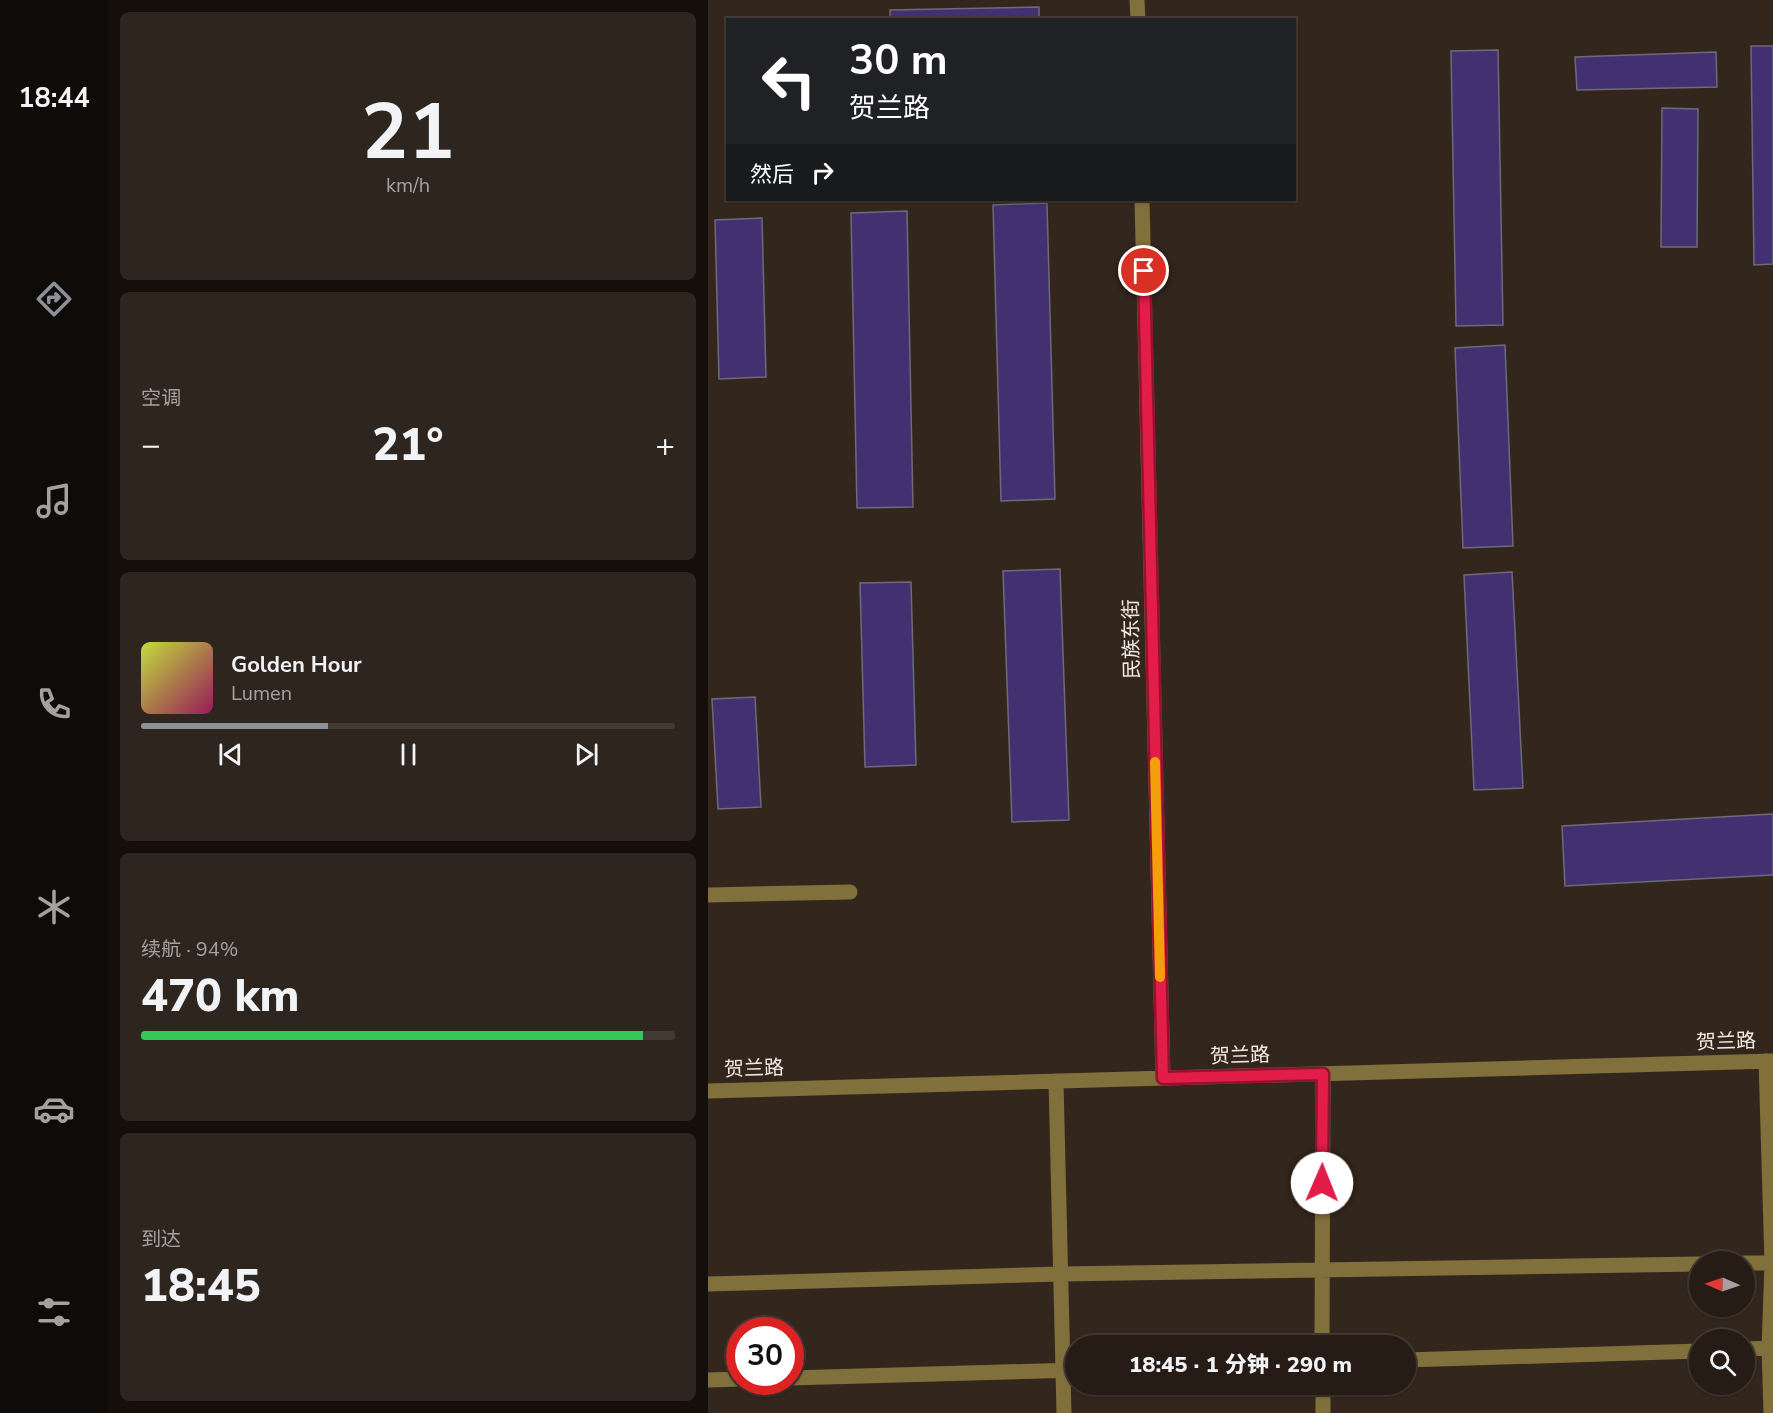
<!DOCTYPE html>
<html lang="zh">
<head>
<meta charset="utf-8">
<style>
	body { margin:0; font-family:"Nunito Sans","Noto Sans SC",sans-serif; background:#2e251e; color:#f1f3f6; height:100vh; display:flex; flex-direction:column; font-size:22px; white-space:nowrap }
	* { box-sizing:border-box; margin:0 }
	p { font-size:20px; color:#a4a1a0 }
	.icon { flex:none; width:33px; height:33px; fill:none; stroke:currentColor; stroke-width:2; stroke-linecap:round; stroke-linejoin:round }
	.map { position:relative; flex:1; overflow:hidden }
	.details { display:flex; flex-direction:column; gap:12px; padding:12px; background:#150f0c; width:600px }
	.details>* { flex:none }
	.guide { position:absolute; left:18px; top:18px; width:570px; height:183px; border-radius:0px; box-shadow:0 2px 4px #0004,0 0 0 2px #423a34; background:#202124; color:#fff; overflow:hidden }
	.needle { width:39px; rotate:272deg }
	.controls { position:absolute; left:981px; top:1251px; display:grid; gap:12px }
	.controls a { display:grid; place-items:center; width:66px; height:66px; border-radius:50%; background:#261c15; box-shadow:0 2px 4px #0004,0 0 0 2px #423a34; font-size:30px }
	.speed { position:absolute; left:18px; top:1317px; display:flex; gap:12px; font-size:30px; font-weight:700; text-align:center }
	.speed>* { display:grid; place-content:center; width:78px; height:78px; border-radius:50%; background:#261c15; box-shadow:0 2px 4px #0004,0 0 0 2px #423a34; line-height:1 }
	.speed .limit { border:9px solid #d22; background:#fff; color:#111 }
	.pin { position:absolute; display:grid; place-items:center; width:51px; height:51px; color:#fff; margin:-26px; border:3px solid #fff; border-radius:50%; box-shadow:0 2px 6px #0007 }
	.me { position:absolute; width:66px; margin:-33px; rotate:1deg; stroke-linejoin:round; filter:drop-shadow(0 0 4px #0008) }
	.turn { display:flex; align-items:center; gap:21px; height:126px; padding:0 24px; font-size:27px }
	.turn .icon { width:78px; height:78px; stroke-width:2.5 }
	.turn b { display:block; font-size:42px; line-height:51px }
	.then { display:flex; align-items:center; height:57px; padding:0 24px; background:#0003; gap:12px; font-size:22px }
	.big { font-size:45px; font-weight:800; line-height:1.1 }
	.details .tile { flex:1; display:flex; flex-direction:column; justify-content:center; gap:9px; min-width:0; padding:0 21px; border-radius:9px; background:#2e251e }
	.details .dial { align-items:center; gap:0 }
	.dial b { font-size:78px; line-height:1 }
	.song { display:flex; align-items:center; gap:18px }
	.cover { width:72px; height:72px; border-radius:9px; background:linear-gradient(135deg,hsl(70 70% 55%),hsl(330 70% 35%)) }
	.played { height:6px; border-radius:3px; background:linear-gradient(90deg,#8c9099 35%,#423a34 35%) }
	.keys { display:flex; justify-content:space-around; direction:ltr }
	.heat { display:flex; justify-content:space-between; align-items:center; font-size:33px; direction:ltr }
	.charge { height:9px; border-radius:4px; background:linear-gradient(90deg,#34c759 94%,#423a34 0) }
	.trip { position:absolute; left:357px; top:1335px; width:351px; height:60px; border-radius:30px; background:#261c15; box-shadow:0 2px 4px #0004,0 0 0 2px #423a34; font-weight:800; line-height:60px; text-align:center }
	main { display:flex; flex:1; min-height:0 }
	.tab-bar { display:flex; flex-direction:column; width:108px; justify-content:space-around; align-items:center; background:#0f0b08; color:#a4a1a0 }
	.tab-bar .icon { width:42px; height:42px }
	.tab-bar .current { color:#8c9099 }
	.tab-bar b { font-size:27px; color:#f1f3f6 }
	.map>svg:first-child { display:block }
</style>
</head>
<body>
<main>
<nav class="tab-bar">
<b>18:44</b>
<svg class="icon current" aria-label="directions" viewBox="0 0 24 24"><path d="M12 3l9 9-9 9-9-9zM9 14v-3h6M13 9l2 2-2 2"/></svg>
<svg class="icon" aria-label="music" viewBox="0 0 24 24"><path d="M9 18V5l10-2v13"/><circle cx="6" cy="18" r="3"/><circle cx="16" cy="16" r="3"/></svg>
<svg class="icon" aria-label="phone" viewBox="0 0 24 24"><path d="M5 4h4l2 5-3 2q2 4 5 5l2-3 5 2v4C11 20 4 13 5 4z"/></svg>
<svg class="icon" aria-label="climate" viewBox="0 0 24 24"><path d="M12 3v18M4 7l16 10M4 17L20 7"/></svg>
<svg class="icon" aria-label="car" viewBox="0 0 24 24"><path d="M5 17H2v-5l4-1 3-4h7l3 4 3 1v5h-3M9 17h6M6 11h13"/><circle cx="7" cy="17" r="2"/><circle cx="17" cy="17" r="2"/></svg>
<svg class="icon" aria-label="filters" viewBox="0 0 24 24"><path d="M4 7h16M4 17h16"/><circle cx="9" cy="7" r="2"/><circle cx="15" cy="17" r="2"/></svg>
</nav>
<section class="details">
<div class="tile dial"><b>21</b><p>km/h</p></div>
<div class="tile"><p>空调</p>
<div class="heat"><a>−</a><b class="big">21°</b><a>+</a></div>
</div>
<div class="tile">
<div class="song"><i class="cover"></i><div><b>Golden Hour</b><p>Lumen</p></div></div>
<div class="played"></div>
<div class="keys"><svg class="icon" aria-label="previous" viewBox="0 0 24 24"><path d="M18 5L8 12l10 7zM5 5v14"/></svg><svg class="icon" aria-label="pause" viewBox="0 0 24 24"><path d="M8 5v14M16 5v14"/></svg><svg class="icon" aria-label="next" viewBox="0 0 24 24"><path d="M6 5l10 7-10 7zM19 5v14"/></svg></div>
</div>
<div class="tile"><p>续航 · 94%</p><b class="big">470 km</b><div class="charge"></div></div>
<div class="tile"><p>到达</p><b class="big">18:45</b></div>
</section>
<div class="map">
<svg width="1065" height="1413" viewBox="0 0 1065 1413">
	<rect width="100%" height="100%" fill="#33261c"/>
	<path fill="#423070" stroke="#6d6a7b" stroke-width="1.5" d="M 331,7 L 331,20 L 182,20 L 182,10 Z
		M 1043,46 L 1065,46 L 1065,264 L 1046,265 Z
		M 790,50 L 795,325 L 748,326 L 743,51 Z
		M 1008,52 L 1009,87 L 869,90 L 867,57 Z
		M 954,108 L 990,109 L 989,247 L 953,247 Z
		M 339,203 L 347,499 L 293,501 L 285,205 Z
		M 199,211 L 205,507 L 149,508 L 143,213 Z
		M 54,218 L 58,377 L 11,379 L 7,220 Z
		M 797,345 L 805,546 L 755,548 L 747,348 Z
		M 352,569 L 361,820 L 304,822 L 295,571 Z
		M 804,572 L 815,788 L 766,790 L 756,575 Z
		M 203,582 L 208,765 L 157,767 L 152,583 Z
		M 47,697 L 53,807 L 10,809 L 4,699 Z
		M 1065,814 L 1065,875 L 857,886 L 854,826 Z"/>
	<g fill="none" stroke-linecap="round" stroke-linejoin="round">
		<path stroke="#81703b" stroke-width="15" d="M 429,0 L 430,20
			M 434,200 L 455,1078
			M 0,895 L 142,892
			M 1058,1061 L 1064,1263 L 1061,1348 L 1063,1413
			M 348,1081 L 356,1413
			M 0,1091 L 1065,1061
			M 1036,1263 L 1065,1263
			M 0,1284 L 353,1274 L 992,1264
			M 614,1346 L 615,1074
			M 1036,1349 L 1065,1348
			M 698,1360 L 992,1351
			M 82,1378 L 368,1370
			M 0,1380 L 32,1379
			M 615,1384 L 615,1413"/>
	</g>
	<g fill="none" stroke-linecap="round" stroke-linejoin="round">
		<g stroke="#92132f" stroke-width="15">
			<path id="route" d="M 436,271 L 455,1078 L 615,1074 L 614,1183"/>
		</g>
		<use href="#route" stroke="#e11d48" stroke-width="10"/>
		<path stroke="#f59e0b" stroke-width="10" d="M 447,762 L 452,977"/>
	</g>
	<g text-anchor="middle" stroke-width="6" stroke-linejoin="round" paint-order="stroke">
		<g font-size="20" fill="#f3eae3" stroke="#33261c">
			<text transform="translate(423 639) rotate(-91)" y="7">民族东街</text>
			<text transform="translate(1018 1041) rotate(-2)" y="7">贺兰路</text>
			<text transform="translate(532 1055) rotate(-2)" y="7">贺兰路</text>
			<text transform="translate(46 1068) rotate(-2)" y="7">贺兰路</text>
		</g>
	</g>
</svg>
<div class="controls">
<a><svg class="needle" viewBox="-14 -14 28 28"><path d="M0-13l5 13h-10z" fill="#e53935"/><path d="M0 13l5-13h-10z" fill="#a4a1a0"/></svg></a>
<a><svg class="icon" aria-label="search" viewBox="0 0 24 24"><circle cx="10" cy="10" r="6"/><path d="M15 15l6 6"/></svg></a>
</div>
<div class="speed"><div class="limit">30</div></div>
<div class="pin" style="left:436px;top:271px;background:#d93025"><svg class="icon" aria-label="arrive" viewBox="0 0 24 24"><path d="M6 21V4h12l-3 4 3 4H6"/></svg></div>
<svg class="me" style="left:614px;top:1183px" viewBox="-20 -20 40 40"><circle r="19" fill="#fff"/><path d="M0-13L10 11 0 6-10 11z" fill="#e11d48"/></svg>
<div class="trip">18:45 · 1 分钟 · 290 m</div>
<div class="guide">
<div class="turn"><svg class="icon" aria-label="left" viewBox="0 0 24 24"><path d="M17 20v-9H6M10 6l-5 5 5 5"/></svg><div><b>30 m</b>贺兰路</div></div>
<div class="then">然后<svg class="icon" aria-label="right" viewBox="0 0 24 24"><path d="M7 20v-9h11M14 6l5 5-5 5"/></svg></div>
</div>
</div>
</main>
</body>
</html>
